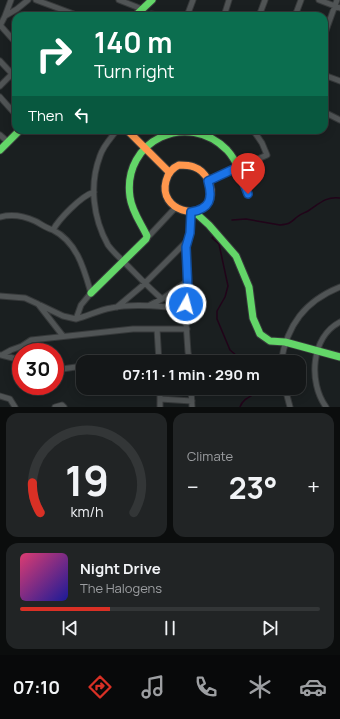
<!DOCTYPE html>
<html lang="en">
<head>
<meta charset="utf-8">
<style>
	body { margin:0; font-family:Manrope,sans-serif; background:#212425; color:#f1f3f6; height:100vh; display:flex; flex-direction:column; font-size:15px; white-space:nowrap }
	* { box-sizing:border-box; margin:0 }
	p { font-size:13px; color:#9d9fa2 }
	.icon { flex:none; width:22px; height:22px; fill:none; stroke:currentColor; stroke-width:2; stroke-linecap:round; stroke-linejoin:round }
	.map { position:relative; height:407px; overflow:hidden }
	.panel { display:flex; flex-direction:column; gap:6px; padding:6px; background:#0b0d0d; flex:1 }
	.panel>* { flex:none }
	.hud { position:absolute; left:12px; top:12px; width:316px; height:122px; border-radius:12px; box-shadow:0 2px 10px #0003,0 0 0 1px #333637; background:#0b6e4f; color:#fff; overflow:hidden }
	.speed { position:absolute; left:12px; top:343px; display:flex; gap:8px; font-size:20px; font-weight:700; text-align:center }
	.speed>* { display:grid; place-content:center; width:52px; height:52px; border-radius:50%; background:#141718; box-shadow:0 2px 10px #0003,0 0 0 1px #333637; line-height:1 }
	.speed .limit { border:6px solid #d22; background:#fff; color:#111 }
	.pin { position:absolute; display:grid; place-items:center; width:34px; height:34px; color:#fff; margin:-41px -17px; border-radius:50% 50% 50% 0; rotate:-45deg; box-shadow:0 0 4px #0007 }
	.pin .icon { rotate:45deg }
	.me { position:absolute; width:44px; margin:-22px; rotate:7deg; stroke-linejoin:round; filter:drop-shadow(0 0 3px #0008) }
	.turn { display:flex; align-items:center; gap:14px; height:84px; padding:0 16px; font-size:18px }
	.turn .icon { width:52px; height:52px; stroke-width:2.5 }
	.turn b { display:block; font-size:28px; line-height:34px }
	.then { display:flex; align-items:center; height:38px; padding:0 16px; background:#0003; gap:8px; font-size:15px }
	.big { font-size:30px; font-weight:700; line-height:1.1 }
	.panel .tile { flex:1; display:flex; flex-direction:column; justify-content:center; gap:6px; min-width:0; padding:0 14px; border-radius:12px; background:#212425 }
	.panel .dial { align-items:center; gap:0 }
	.dial svg { height:104px; overflow:visible; fill:none; stroke:#333637; stroke-width:7; stroke-linecap:round; text-anchor:middle }
	.dial text { fill:#f1f3f6; stroke:none }
	.song { display:flex; align-items:center; gap:12px }
	.cover { width:48px; height:48px; border-radius:6px; background:linear-gradient(135deg,hsl(340 70% 55%),hsl(240 70% 35%)) }
	.played { height:4px; border-radius:2px; background:linear-gradient(90deg,#d93025 30%,#333637 30%) }
	.keys { display:flex; justify-content:space-around; direction:ltr }
	.heat { display:flex; justify-content:space-between; align-items:center; font-size:22px; direction:ltr }
	.panel .tiles { flex:1; display:grid; gap:6px; grid-template-columns:1fr 1fr }
	.tile:last-child { grid-column:span 2 }
	.trip { position:absolute; left:76px; top:355px; width:230px; height:40px; border-radius:12px; background:#141718; box-shadow:0 2px 10px #0003,0 0 0 1px #333637; font-weight:700; line-height:40px; text-align:center }
	.menu { display:flex; height:64px; justify-content:space-around; align-items:center; background:#08090a; color:#9d9fa2 }
	.menu .icon { width:28px; height:28px }
	.menu .active { color:#d93025 }
	.menu b { font-size:18px; color:#f1f3f6 }
	.map>svg:first-child { display:block }
</style>
</head>
<body>
<div class="map">
<svg width="340" height="407" viewBox="0 0 340 407">
	<rect width="100%" height="100%" fill="#1a1f20"/>
	<g fill="none" stroke-linecap="round" stroke-linejoin="round">
		<path stroke="#210419" stroke-width="1.5" d="M 232,220 L 246,219 L 280,225 C 290,224 290,223 297,217 C 300,214 304,213 308,211 C 319,204 326,196 340,198
			M 214,236 L 212,238 L 219,244 L 228,286 L 225,297 L 217,311 L 217,319 L 230,350 L 244,362
			M 240,407 C 243,397 256,395 263,388"/>
		<g stroke="#36393a" stroke-width="7">
			<path id="street" d="M 36,0 L 79,16
				M 119,0 L 142,9
				M 319,0 L 340,8
				M 5,16 L 11,0
				M 144,16 L 151,14 L 165,16
				M 187,16 L 193,0
				M 224,16 L 229,0
				M 259,16 L 265,0
				M 295,16 L 301,0
				M 0,25 L 16,43
				M 0,26 L 5,16 L 17,9 L 28,0
				M 324,36 L 337,0
				M 0,61 L 16,78
				M 324,75 L 340,81
				M 0,86 L 16,70
				M 0,97 L 16,115
				M 324,112 L 340,120
				M 117,130 C 111,138 103,146 100,156 C 89,185 93,218 108,245 C 113,252 119,257 125,263 C 137,275 149,288 162,299
				M 0,135 L 8,142
				M 209,181 L 267,155 L 262,143 L 253,130
				M 94,192 C 81,196 59,219 53,230 C 77,242 84,269 91,293 L 81,305 L 76,319 C 88,316 99,310 111,308 C 135,303 161,307 185,308
				M 0,217 C 12,214 24,216 35,221 C 41,224 46,228 53,230
				M 147,238 L 176,207
				M 0,296 L 25,298 L 38,304 L 63,336
				M 40,305 L 63,316 L 76,319
				M 150,305 L 162,299 L 188,281
				M 117,307 L 142,286 L 188,240
				M 157,329 L 159,362
				M 1,355 L 21,360
				M 2,355 L 11,350 L 22,346 L 31,340 L 133,329 L 187,329
				M 190,362 L 188,352 L 185,308 L 188,291 L 186,247 L 190,233 L 191,212
				M 281,362 C 287,325 305,301 340,287
				M 55,370 L 83,366
				M 191,388 L 192,407
				M 285,388 L 290,407
				M 0,396 L 10,399 L 15,407
				M 160,399 L 192,401
				M 55,407 L 62,405 L 64,407
				M 160,407 L 160,388
				M 326,407 C 308,382 311,337 340,322"/>
		</g>
		<g stroke="#36393a" stroke-width="9">
			<path id="fast" d="M 135,16 L 152,0
				M 0,150 L 20,130
				M 191,212 L 198,215 L 209,225 L 236,256 L 249,287 L 253,318 L 260,334 L 270,341 L 285,342 L 340,357
				M 91,293 L 146,239 L 147,236 C 141,223 132,212 130,197 C 122,140 188,110 227,150 C 238,162 243,179 248,194"/>
		</g>
		<g stroke="#36393a" stroke-width="9">
			<path id="slow" d="M 127,130 L 169,172
				M 179,165 C 184,165 189,165 194,167 C 206,171 214,187 210,199 C 202,222 158,211 166,181 C 168,173 172,168 179,165 Z"/>
		</g>
		<use href="#street" stroke="#505455" stroke-width="5"/>
		<use href="#fast" stroke="#63d668" stroke-width="7"/>
		<use href="#slow" stroke="#ff974d" stroke-width="7"/>
	</g>
	<g fill="none" stroke-linecap="round" stroke-linejoin="round">
		<g stroke="#114b97" stroke-width="10">
			<path id="route" d="M 186,304 L 188,291 L 186,247 L 190,233 L 191,212 C 210,209 213,199 208,181 L 238,167 L 248,194"/>
		</g>
		<use href="#route" stroke="#1a73e8" stroke-width="7"/>
	</g>
</svg>
<div class="speed"><div class="limit">30</div></div>
<div class="pin" style="left:248px;top:194px;background:#d93025"><svg class="icon" aria-label="arrive" viewBox="0 0 24 24"><path d="M6 21V4h12l-3 4 3 4H6"/></svg></div>
<svg class="me" style="left:186px;top:304px" viewBox="-20 -20 40 40"><circle r="17" fill="#1a73e8" stroke="#fff" stroke-width="3"/><path d="M0-11L8 9 0 5-8 9z" fill="#fff"/></svg>
<div class="trip">07:11 · 1 min · 290 m</div>
<div class="hud">
<div class="turn"><svg class="icon" aria-label="right" viewBox="0 0 24 24"><path d="M7 20v-9h11M14 6l5 5-5 5"/></svg><div><b>140 m</b>Turn right</div></div>
<div class="then">Then<svg class="icon" aria-label="left" viewBox="0 0 24 24"><path d="M17 20v-9H6M10 6l-5 5 5 5"/></svg></div>
</div>
</div>
<section class="panel">
<div class="tiles">
<div class="tile dial"><svg viewBox="0 0 100 80">
<path d="M14 69A42 42 0 1 1 86 69"/>
<path d="M14 69A42 42 0 0 1 8 46" stroke="#d93025"/>
<text x="50" y="56" font-size="32" font-weight="700">19</text>
<text x="50" y="72" font-size="11">km/h</text>
</svg></div>
<div class="tile"><p>Climate</p>
<div class="heat"><a>−</a><b class="big">23°</b><a>+</a></div>
</div>
<div class="tile">
<div class="song"><i class="cover"></i><div><b>Night Drive</b><p>The Halogens</p></div></div>
<div class="played"></div>
<div class="keys"><svg class="icon" aria-label="previous" viewBox="0 0 24 24"><path d="M18 5L8 12l10 7zM5 5v14"/></svg><svg class="icon" aria-label="pause" viewBox="0 0 24 24"><path d="M8 5v14M16 5v14"/></svg><svg class="icon" aria-label="next" viewBox="0 0 24 24"><path d="M6 5l10 7-10 7zM19 5v14"/></svg></div>
</div>
</div>
</section>
<nav class="menu">
<b>07:10</b>
<svg class="icon active" aria-label="directions" viewBox="0 0 24 24"><path d="M12 3l9 9-9 9-9-9zM9 14v-3h6M13 9l2 2-2 2"/></svg>
<svg class="icon" aria-label="music" viewBox="0 0 24 24"><path d="M9 18V5l10-2v13"/><circle cx="6" cy="18" r="3"/><circle cx="16" cy="16" r="3"/></svg>
<svg class="icon" aria-label="phone" viewBox="0 0 24 24"><path d="M5 4h4l2 5-3 2q2 4 5 5l2-3 5 2v4C11 20 4 13 5 4z"/></svg>
<svg class="icon" aria-label="climate" viewBox="0 0 24 24"><path d="M12 3v18M4 7l16 10M4 17L20 7"/></svg>
<svg class="icon" aria-label="car" viewBox="0 0 24 24"><path d="M5 17H2v-5l4-1 3-4h7l3 4 3 1v5h-3M9 17h6M6 11h13"/><circle cx="7" cy="17" r="2"/><circle cx="17" cy="17" r="2"/></svg>
</nav>
</body>
</html>
